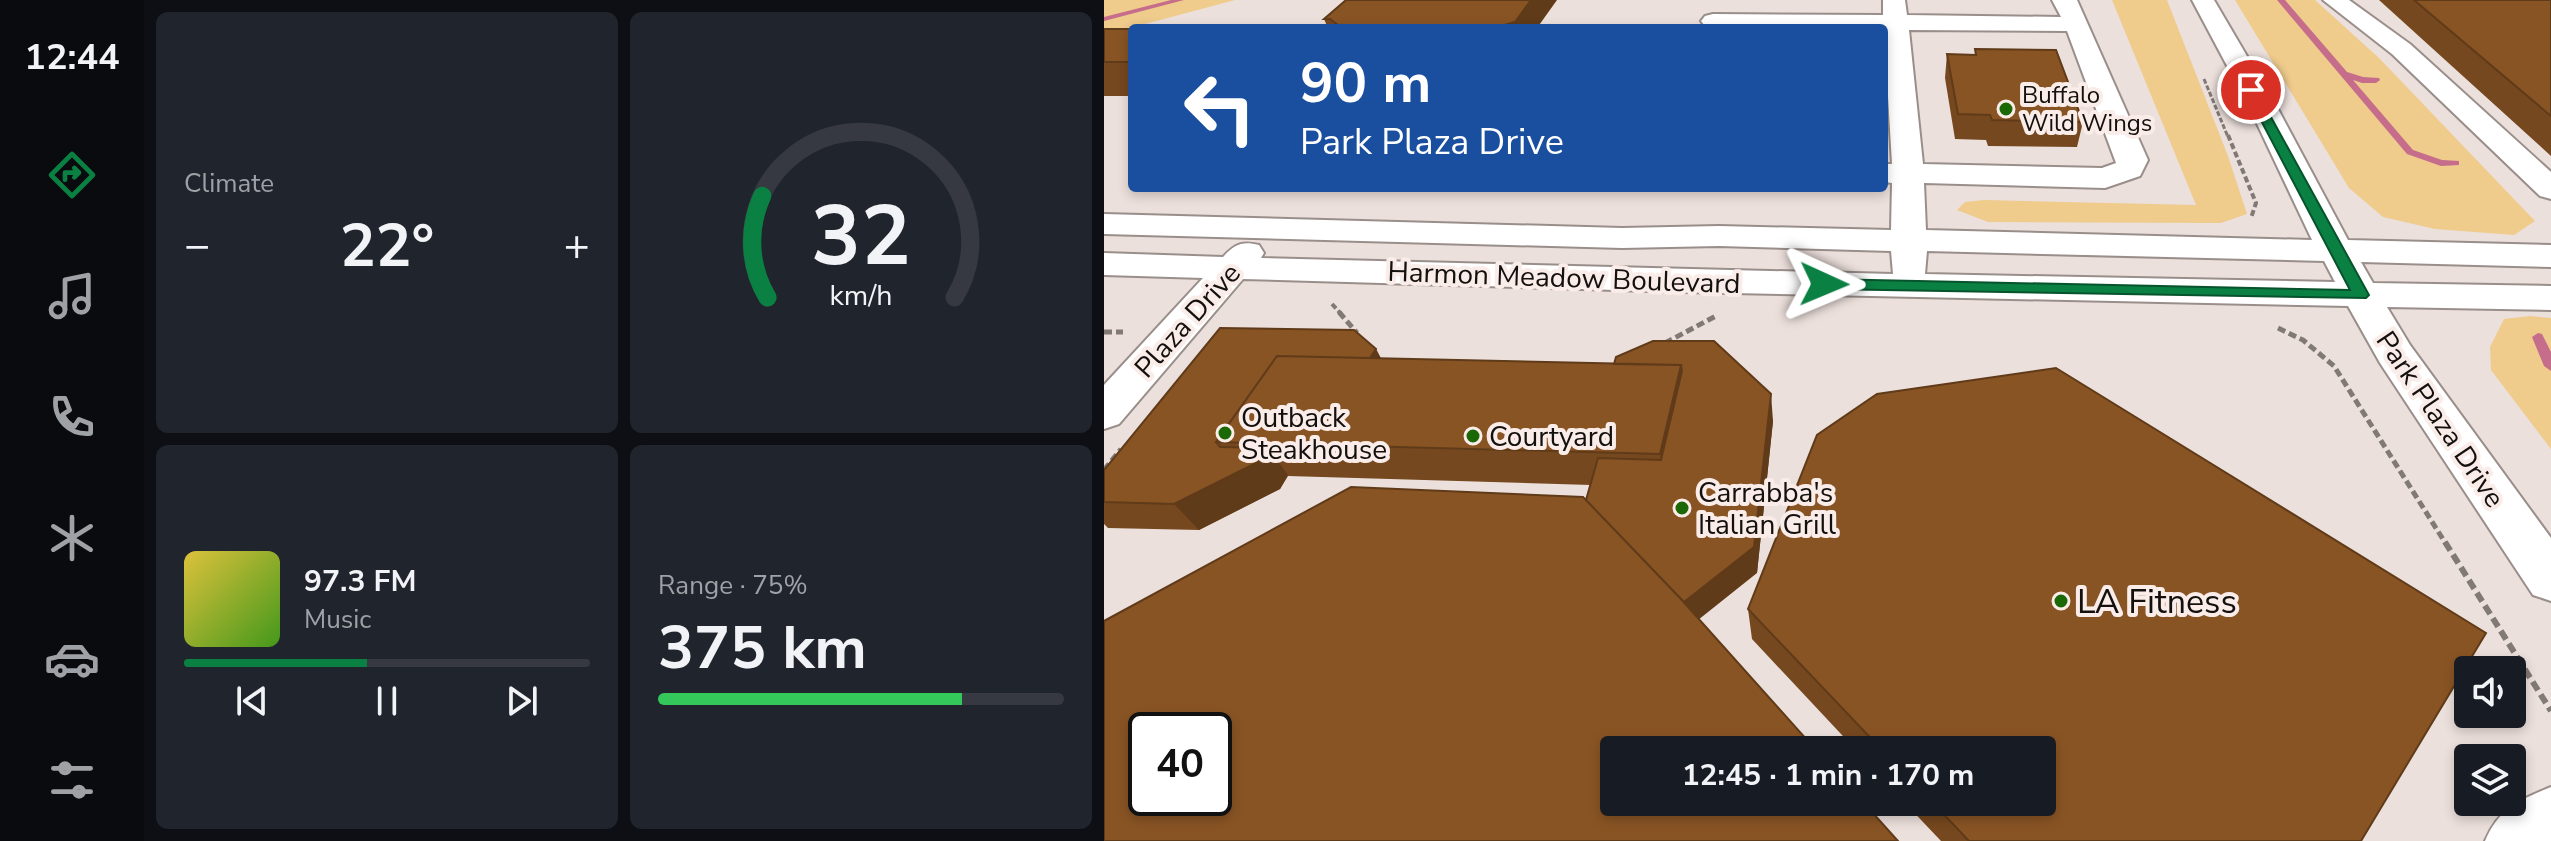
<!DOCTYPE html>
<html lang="en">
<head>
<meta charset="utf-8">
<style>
	body { margin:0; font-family:"Nunito Sans",sans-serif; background:#20242c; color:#f1f3f6; height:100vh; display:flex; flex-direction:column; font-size:30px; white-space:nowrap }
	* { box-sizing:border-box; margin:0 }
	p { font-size:26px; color:#9ea1a6 }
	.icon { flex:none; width:44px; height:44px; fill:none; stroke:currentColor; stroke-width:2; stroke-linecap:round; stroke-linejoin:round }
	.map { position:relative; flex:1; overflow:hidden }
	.side { display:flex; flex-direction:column; gap:12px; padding:12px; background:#0d0f14; width:960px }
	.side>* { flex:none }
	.top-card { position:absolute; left:24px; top:24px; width:760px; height:168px; border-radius:8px; box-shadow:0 4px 12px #0003; background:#1a4fa0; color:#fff; overflow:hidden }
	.fabs { position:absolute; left:1350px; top:656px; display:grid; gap:16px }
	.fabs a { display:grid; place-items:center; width:72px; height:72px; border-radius:8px; background:#171b24; box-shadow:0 4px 12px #0003; font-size:40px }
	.speed { position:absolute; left:24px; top:712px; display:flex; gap:16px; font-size:40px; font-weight:700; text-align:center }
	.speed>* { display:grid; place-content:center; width:104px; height:104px; border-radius:50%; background:#171b24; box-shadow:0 4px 12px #0003; line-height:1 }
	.speed .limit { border:4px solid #111; border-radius:12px; background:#fff; color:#111 }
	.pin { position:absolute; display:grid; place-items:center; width:68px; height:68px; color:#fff; margin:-34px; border:4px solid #fff; border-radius:50%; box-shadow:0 2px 8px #0007 }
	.me { position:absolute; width:88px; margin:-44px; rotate:91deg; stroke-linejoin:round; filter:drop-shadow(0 0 6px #0008) }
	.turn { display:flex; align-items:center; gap:28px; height:168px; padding:0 40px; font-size:36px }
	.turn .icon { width:104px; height:104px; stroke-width:2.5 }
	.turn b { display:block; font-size:56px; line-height:68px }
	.big { font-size:60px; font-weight:700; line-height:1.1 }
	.side .tile { flex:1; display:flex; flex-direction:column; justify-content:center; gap:12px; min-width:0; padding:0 28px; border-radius:12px; background:#20242c }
	.side .dial { align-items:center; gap:0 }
	.dial svg { height:208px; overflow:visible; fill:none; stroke:#363941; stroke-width:7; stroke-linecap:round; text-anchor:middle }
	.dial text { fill:#f1f3f6; stroke:none }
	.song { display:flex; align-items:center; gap:24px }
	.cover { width:96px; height:96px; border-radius:12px; background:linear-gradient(135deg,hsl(50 70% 55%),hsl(100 70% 35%)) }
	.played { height:8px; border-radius:4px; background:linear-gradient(90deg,#0b8043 45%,#363941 45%) }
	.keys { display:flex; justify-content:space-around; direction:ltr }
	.heat { display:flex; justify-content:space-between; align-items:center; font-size:44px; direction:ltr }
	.charge { height:12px; border-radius:6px; background:linear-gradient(90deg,#34c759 75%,#363941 0) }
	.side .tiles { flex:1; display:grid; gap:12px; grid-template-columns:repeat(2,1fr) }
	.trip { position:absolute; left:496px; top:736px; width:456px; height:80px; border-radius:8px; background:#171b24; box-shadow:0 4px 12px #0003; font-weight:700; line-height:80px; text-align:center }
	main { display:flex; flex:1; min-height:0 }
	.menu { display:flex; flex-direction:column; width:144px; justify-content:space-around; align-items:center; background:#090b0e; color:#9ea1a6 }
	.menu .icon { width:56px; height:56px }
	.menu .current { color:#0b8043 }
	.menu b { font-size:36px; color:#f1f3f6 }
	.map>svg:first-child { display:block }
</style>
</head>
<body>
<main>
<nav class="menu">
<b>12:44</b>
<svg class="icon current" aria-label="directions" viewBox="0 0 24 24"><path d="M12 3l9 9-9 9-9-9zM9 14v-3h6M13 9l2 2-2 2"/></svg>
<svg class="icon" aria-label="music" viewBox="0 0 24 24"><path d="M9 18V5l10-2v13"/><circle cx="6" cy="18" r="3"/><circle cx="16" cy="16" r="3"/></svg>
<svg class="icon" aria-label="phone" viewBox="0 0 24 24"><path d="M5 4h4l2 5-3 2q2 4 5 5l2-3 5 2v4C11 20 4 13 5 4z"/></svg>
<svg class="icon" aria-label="climate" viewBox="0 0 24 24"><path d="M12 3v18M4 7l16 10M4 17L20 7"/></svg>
<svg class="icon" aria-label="car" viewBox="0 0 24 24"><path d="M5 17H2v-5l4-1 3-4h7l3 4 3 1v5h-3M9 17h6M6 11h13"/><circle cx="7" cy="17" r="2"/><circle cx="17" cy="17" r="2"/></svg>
<svg class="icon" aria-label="filters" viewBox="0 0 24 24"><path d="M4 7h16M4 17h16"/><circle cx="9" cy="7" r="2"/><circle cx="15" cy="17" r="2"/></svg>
</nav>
<section class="side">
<div class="tiles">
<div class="tile"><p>Climate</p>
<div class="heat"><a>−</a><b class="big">22°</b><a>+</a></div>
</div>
<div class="tile dial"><svg viewBox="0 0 100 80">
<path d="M14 69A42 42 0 1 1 86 69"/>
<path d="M14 69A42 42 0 0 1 12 30" stroke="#0b8043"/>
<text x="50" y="56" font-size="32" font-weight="700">32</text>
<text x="50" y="72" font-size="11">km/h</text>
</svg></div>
<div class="tile">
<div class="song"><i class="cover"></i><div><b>97.3 FM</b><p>Music</p></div></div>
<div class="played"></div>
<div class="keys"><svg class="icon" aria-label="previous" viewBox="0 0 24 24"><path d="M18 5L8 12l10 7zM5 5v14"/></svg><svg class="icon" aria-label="pause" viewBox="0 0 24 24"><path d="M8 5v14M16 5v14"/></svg><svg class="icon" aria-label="next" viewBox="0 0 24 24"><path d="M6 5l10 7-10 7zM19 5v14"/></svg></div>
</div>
<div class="tile"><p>Range · 75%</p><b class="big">375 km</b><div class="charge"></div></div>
</div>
</section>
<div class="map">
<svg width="1447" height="841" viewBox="0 0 1447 841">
	<rect width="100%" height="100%" fill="#ece0dc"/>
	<path fill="#efcb8c" d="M 0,0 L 131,0 L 0,35 Z
		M 1008,0 L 1063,0 L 1124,156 L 1143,214 L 1117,223 L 884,222 L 853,210 L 861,202 L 880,200 L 1092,205 Z
		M 1131,0 L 1211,0 L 1275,58 L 1431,221 L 1410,235 L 1331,229 L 1279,217 L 1245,188 Z
		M 1426,316 L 1447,318 L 1447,449 L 1387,370 L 1386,347 L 1400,319 Z"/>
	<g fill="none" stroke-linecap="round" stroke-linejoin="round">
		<path fill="#c66d8b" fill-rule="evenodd" d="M 67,0 L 80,0 L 0,21 L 0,17 Z
			M 1173,0 L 1181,0 L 1243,72 L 1259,77 L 1275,78 L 1276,80 L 1272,83 L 1258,83 L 1249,80 L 1309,150 L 1338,160 L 1355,161 L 1355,165 L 1337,166 L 1303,154 Z
			M 1434,333 L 1438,334 L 1447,352 L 1447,371 L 1440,366 L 1428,337 Z"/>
		<g stroke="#998e8a" stroke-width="4">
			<path id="minor" d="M 779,0 L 801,0 L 803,15 L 957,17 L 948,0 L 973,0 L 1044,160 L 1036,176 L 1001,188 L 820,183 L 822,230 L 1208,240 L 1146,109 L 1088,0 L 1110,0 L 1174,109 L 1244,240 L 1447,245 L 1447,267 L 1257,262 L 1269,283 L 1447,286 L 1447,310 L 1283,307 L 1306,345 L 1447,538 L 1447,601 L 1429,595 L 1276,363 L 1244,306 L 579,292 L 139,279 L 15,424 L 0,429 L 0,385 L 99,278 L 0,275 L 0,253 L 119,257 C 131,244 138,241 155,245 L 160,253 L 157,258 L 789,274 L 787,251 L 615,246 L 518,248 L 0,234 L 0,214 L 518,228 L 615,226 L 787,230 L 788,183 L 780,182 L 780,164 L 788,164 L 780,28 L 608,28 L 601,26 L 597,21 L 601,16 L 609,14 L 779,15 ZM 805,30 L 963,31 L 1012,163 L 998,168 L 819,164 ZM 823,251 L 1220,261 L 1231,282 L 821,274 Z
				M 1219,0 L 1245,0 L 1306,44 L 1447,172 L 1447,199 L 1436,196 L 1288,54 Z
				M 1447,787 L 1447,841 L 1381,841 C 1395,808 1415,800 1447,787 Z"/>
		</g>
		<path stroke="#817976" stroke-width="3" stroke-dasharray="5 2" stroke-linecap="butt" d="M 1100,79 L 1124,137"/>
		<path stroke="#817976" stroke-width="4" stroke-dasharray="6 3" stroke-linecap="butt" d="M 1124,135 L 1152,203 L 1147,218
			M 228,304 L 237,314"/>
		<path stroke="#817976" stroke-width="5" stroke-dasharray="8 4" stroke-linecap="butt" d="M 235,312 L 253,333
			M 1174,328 L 1199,340 L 1230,366 L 1342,544
			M 0,332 L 19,332
			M 561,343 L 612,316
			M 0,470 L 17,449"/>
		<path stroke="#817976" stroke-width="6" stroke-dasharray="10 5" stroke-linecap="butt" d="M 1341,542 L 1447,711"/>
		<use href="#minor" fill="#fff" fill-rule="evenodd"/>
	</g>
	<path fill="#76481f" d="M 1275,0 L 1447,0 L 1447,156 Z
		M 220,19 L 433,28 L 224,28 Z
		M 0,29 L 28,29 L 28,96 L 0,96 Z
		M 871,49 L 979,122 L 973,147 L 884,146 L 882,140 L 851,139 L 841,78 L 843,54 L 871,55 Z
		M 272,349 L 277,359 L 669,421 L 653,573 L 482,500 L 487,485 L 184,476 L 176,489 L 95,530 L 4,528 L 0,524 L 0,470 Z
		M 644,609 L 1257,841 L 837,841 L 800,802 L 938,802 L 938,750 L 752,750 L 648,639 Z"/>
	<path fill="#603b19" d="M 427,0 L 453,0 L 433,28 L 390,28 Z
		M 272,349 L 287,377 L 263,364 Z
		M 577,365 L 583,398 L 563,487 L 556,454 Z
		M 667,394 L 669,421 L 653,573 L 584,628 L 578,604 Z
		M 164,448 L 184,475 L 176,489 L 95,530 L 70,504 Z"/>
	<path fill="#895424" stroke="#603b19" stroke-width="2" fill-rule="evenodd" d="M 242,0 L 427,0 L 411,22 L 390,28 L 238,28 L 226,19 L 220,19 Z
		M 1310,0 L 1447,0 L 1447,116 Z
		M 0,29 L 28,29 L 28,62 L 0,62 Z
		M 871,49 L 952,50 L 979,122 L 888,120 L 886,115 L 854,114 L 843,54 L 872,55 Z
		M 116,328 L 250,330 L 272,349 L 266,358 L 173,356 L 112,442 L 116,447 L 164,448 L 154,462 L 70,504 L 0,502 L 0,470 Z
		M 549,341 L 610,341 L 667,394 L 650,547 L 580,602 L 482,500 L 494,458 L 557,460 L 578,371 L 577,365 L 510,364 L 512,357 Z
		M 173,356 L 577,365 L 556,454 L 112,442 Z
		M 952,368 L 1382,633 L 1257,841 L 865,841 L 828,802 L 938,802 L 938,750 L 778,750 L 644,609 L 713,435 L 773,394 Z
		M 247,487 L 479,497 L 576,598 L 712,750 L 510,750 L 510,802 L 759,802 L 794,841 L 0,841 L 0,621 ZM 42,730 L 110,730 L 110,798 L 42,798 Z"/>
	<path fill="#0b8043" stroke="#07532c" stroke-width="2" d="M 1143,88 L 1152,90 L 1265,295 L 1262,298 L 720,289 L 713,284 L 720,279 L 1246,290 L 1141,90 Z"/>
	<g fill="#1a6806" stroke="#faede9" stroke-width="3">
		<circle cx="902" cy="109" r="8"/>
		<circle cx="121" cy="433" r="8"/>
		<circle cx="369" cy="436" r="8"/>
		<circle cx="578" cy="508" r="8"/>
		<circle cx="957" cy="601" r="8"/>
	</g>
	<g text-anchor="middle" stroke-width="8" stroke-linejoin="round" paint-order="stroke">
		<g font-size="24" fill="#14100e" stroke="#faede9" text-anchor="start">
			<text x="918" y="103">Buffalo<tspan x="918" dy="28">Wild Wings</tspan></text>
		</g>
		<g font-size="28" fill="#14100e" stroke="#faede9">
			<text transform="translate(460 277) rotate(2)" y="10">Harmon Meadow Boulevard</text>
			<text transform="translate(83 320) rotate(-48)" y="10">Plaza Drive</text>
			<text transform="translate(1337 419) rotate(56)" y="10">Park Plaza Drive</text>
		</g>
		<g font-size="28" fill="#14100e" stroke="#faede9" text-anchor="start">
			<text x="137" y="427">Outback<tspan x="137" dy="32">Steakhouse</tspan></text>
			<text x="385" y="446">Courtyard</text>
			<text x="594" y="502">Carrabba's<tspan x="594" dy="32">Italian Grill</tspan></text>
		</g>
		<g font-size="34" fill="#14100e" stroke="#faede9" text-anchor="start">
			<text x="973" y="613">LA Fitness</text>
		</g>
	</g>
</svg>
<div class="fabs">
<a><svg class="icon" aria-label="sound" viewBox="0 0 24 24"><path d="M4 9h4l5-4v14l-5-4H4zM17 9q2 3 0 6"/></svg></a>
<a><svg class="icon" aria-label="layers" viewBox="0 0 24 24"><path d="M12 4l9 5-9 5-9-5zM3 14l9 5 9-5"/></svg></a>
</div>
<div class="speed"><div class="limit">40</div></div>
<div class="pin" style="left:1147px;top:90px;background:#d93025"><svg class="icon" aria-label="arrive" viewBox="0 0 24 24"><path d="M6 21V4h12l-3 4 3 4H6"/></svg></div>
<svg class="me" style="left:720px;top:284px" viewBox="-20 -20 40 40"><path d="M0-17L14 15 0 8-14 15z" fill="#0b8043" stroke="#fff" stroke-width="4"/></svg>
<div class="trip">12:45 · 1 min · 170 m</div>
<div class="top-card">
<div class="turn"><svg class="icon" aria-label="left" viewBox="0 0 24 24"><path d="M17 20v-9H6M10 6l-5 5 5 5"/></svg><div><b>90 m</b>Park Plaza Drive</div></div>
</div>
</div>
</main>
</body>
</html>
